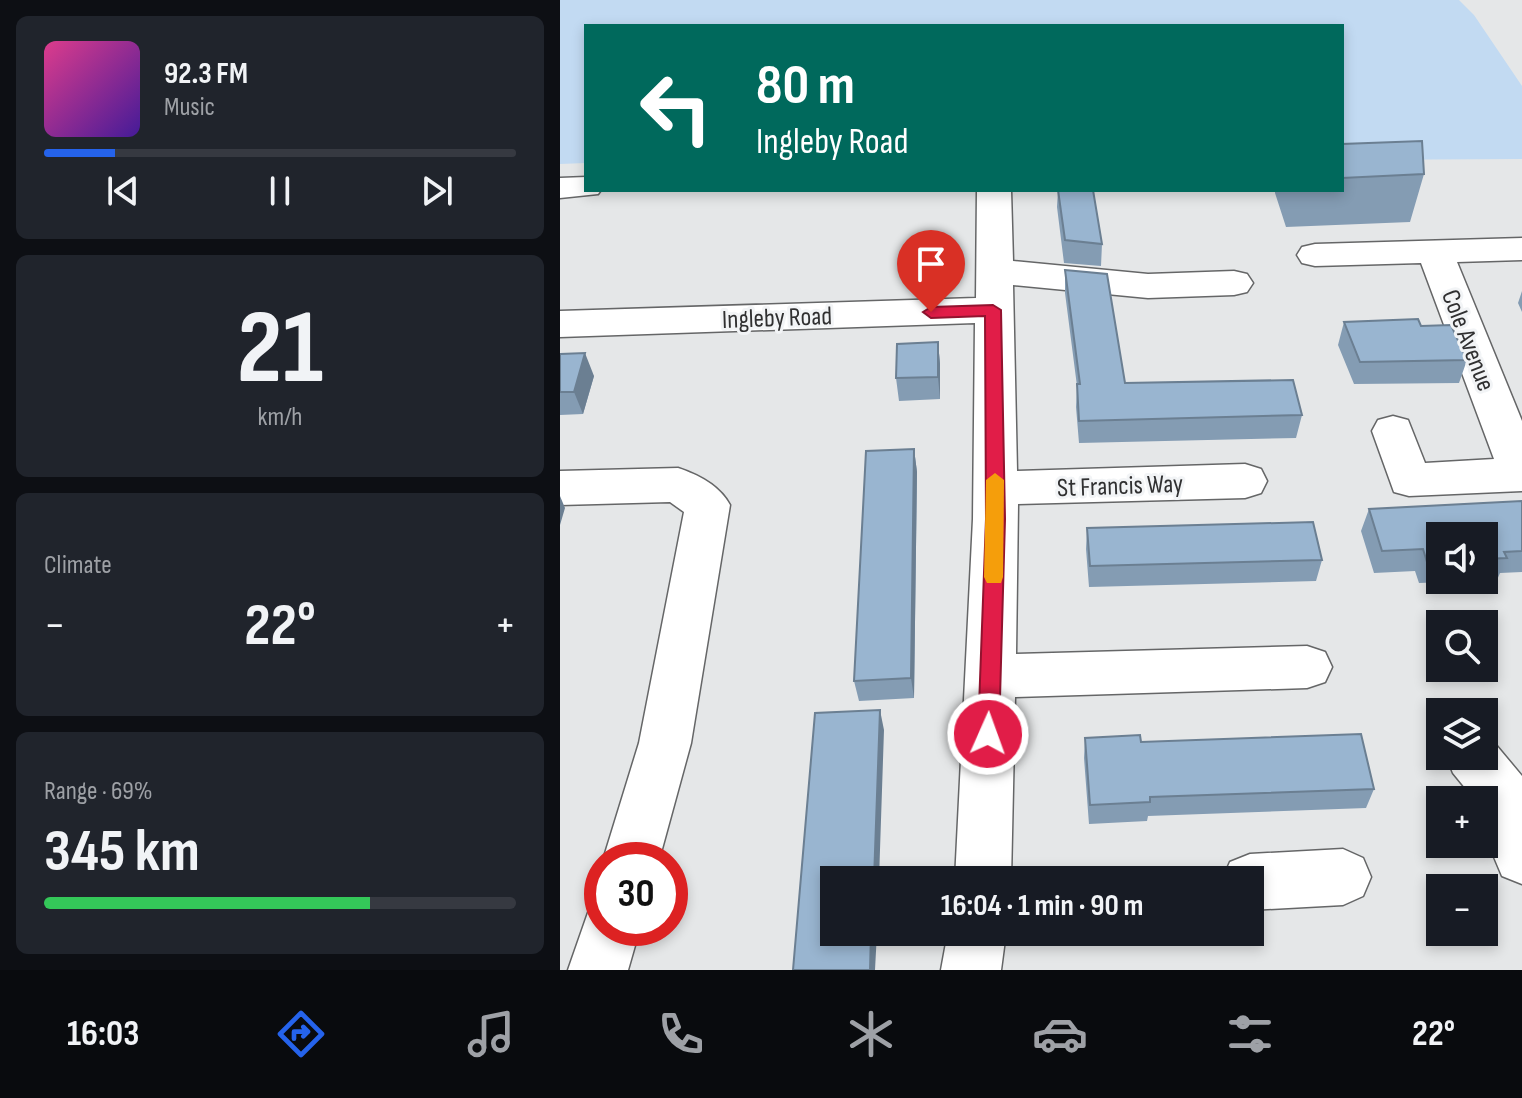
<!DOCTYPE html>
<html lang="en">
<head>
<meta charset="utf-8">
<style>
	body { margin:0; font-family:"Sofia Sans Condensed",sans-serif; background:#20242c; color:#f1f3f6; height:100vh; display:flex; flex-direction:column; font-size:30px; white-space:nowrap }
	* { box-sizing:border-box; margin:0 }
	p { font-size:26px; color:#9ea1a6 }
	.icon { flex:none; width:44px; height:44px; fill:none; stroke:currentColor; stroke-width:2; stroke-linecap:round; stroke-linejoin:round }
	.map { position:relative; flex:1; overflow:hidden }
	.sheet { display:flex; flex-direction:column; gap:16px; padding:16px; background:#0d0f14; width:560px }
	.sheet>* { flex:none }
	.hud { position:absolute; left:24px; top:24px; width:760px; height:168px; border-radius:0px; box-shadow:0 4px 12px #0003; background:#00695c; color:#fff; overflow:hidden }
	.controls { position:absolute; left:866px; top:522px; display:grid; gap:16px }
	.controls a { display:grid; place-items:center; width:72px; height:72px; border-radius:0px; background:#171b24; box-shadow:0 4px 12px #0003; font-size:40px }
	.speed { position:absolute; left:24px; top:842px; display:flex; gap:16px; font-size:40px; font-weight:700; text-align:center }
	.speed>* { display:grid; place-content:center; width:104px; height:104px; border-radius:50%; background:#171b24; box-shadow:0 4px 12px #0003; line-height:1 }
	.speed .limit { border:12px solid #d22; background:#fff; color:#111 }
	.pin { position:absolute; display:grid; place-items:center; width:68px; height:68px; color:#fff; margin:-82px -34px; border-radius:50% 50% 50% 0; rotate:-45deg; box-shadow:0 0 8px #0007 }
	.pin .icon { rotate:45deg }
	.me { position:absolute; width:88px; margin:-44px; rotate:2deg; stroke-linejoin:round; filter:drop-shadow(0 0 6px #0008) }
	.turn { display:flex; align-items:center; gap:28px; height:168px; padding:0 40px; font-size:36px }
	.turn .icon { width:104px; height:104px; stroke-width:2.5 }
	.turn b { display:block; font-size:56px; line-height:68px }
	.big { font-size:60px; font-weight:700; line-height:1.1 }
	.sheet .widget { flex:1; display:flex; flex-direction:column; justify-content:center; gap:12px; min-width:0; padding:0 28px; border-radius:12px; background:#20242c }
	.sheet .dial { align-items:center; gap:0 }
	.dial b { font-size:104px; line-height:1 }
	.song { display:flex; align-items:center; gap:24px }
	.cover { width:96px; height:96px; border-radius:12px; background:linear-gradient(135deg,hsl(330 70% 55%),hsl(260 70% 35%)) }
	.played { height:8px; border-radius:4px; background:linear-gradient(90deg,#2563eb 15%,#363941 15%) }
	.keys { display:flex; justify-content:space-around; direction:ltr }
	.heat { display:flex; justify-content:space-between; align-items:center; font-size:44px; direction:ltr }
	.charge { height:12px; border-radius:6px; background:linear-gradient(90deg,#34c759 69%,#363941 0) }
	.trip { position:absolute; left:260px; top:866px; width:444px; height:80px; border-radius:0px; background:#171b24; box-shadow:0 4px 12px #0003; font-weight:700; line-height:80px; text-align:center }
	.menu { display:flex; height:128px; justify-content:space-around; align-items:center; background:#090b0e; color:#9ea1a6 }
	.menu .icon { width:56px; height:56px }
	.menu .active { color:#2563eb }
	.menu b { font-size:36px; color:#f1f3f6 }
	main { display:flex; flex:1; min-height:0 }
	.map>svg:first-child { display:block }
</style>
</head>
<body>
<main>
<section class="sheet">
<div class="widget">
<div class="song"><i class="cover"></i><div><b>92.3 FM</b><p>Music</p></div></div>
<div class="played"></div>
<div class="keys"><svg class="icon" aria-label="previous" viewBox="0 0 24 24"><path d="M18 5L8 12l10 7zM5 5v14"/></svg><svg class="icon" aria-label="pause" viewBox="0 0 24 24"><path d="M8 5v14M16 5v14"/></svg><svg class="icon" aria-label="next" viewBox="0 0 24 24"><path d="M6 5l10 7-10 7zM19 5v14"/></svg></div>
</div>
<div class="widget dial"><b>21</b><p>km/h</p></div>
<div class="widget"><p>Climate</p>
<div class="heat"><a>−</a><b class="big">22°</b><a>+</a></div>
</div>
<div class="widget"><p>Range · 69%</p><b class="big">345 km</b><div class="charge"></div></div>
</section>
<div class="map">
<svg width="962" height="970" viewBox="0 0 962 970">
	<rect width="100%" height="100%" fill="#e5e7e8"/>
	<path fill="#c2daf2" d="M 0,0 L 899,0 L 914,15 L 962,86 L 962,159 L 782,160 L 782,26 L 26,26 L 26,163 L 0,164 Z"/>
	<g fill="none" stroke-linecap="round" stroke-linejoin="round">
		<g stroke="#656667" stroke-width="3">
			<path id="minor" d="M 26,177 L 26,190 L 41,190 L 38,194 L 0,198 L 0,178 Z
				M 417,190 L 451,190 L 453,261 L 588,274 L 674,271 L 687,274 L 693,283 L 687,292 L 674,295 L 588,298 L 453,285 L 457,471 L 685,464 L 701,469 L 707,481 L 701,493 L 685,498 L 458,504 L 456,654 L 747,646 L 765,652 L 772,667 L 765,682 L 747,688 L 455,697 L 451,880 L 395,880 L 413,519 L 415,323 L 0,337 L 0,311 L 416,298 Z
				M 962,238 L 962,260 L 897,262 L 962,421 L 962,491 L 849,496 L 834,492 L 812,431 L 818,420 L 833,416 L 848,420 L 865,463 L 934,459 L 861,263 L 755,266 L 742,263 L 737,255 L 742,247 L 755,244 Z
				M 118,468 C 139,475 160,486 170,505 L 131,743 L 99,860 L 43,860 L 79,743 L 124,512 L 110,502 L 0,505 L 0,471 Z
				M 924,737 L 931,739 L 962,776 L 962,884 L 942,876 L 934,857 L 924,800 L 915,800 L 893,773 L 886,756 L 924,756 Z
				M 783,849 L 803,858 L 811,877 L 803,896 L 783,905 L 690,910 L 690,880 L 662,880 L 670,862 L 690,854 Z
				M 42,903 L 42,928 L 80,928 L 68,970 L 8,970 L 30,907 Z
				M 388,932 L 446,932 L 441,970 L 381,970 Z"/>
		</g>
		<use href="#minor" fill="#fff" fill-rule="evenodd"/>
	</g>
	<path fill="#849cb3" fill-rule="evenodd" d="M 782,144 L 864,174 L 850,222 L 726,227 L 715,193 L 715,190 L 782,190 Z
		M 498,190 L 533,190 L 542,244 L 541,266 L 504,263 L 497,207 Z
		M 505,270 L 565,383 L 742,415 L 736,438 L 519,443 L 516,407 L 517,386 L 505,293 Z
		M 962,291 L 962,312 L 958,303 Z
		M 784,322 L 861,326 L 907,360 L 899,383 L 794,384 L 778,345 Z
		M 378,342 L 380,364 L 380,399 L 339,401 L 336,378 Z
		M 0,354 L 34,376 L 23,414 L 0,415 Z
		M 354,449 L 357,472 L 354,698 L 299,701 L 294,681 Z
		M 962,501 L 962,572 L 940,573 L 937,580 L 859,583 L 855,571 L 814,573 L 801,531 L 809,509 ZM 880,536 L 924,536 L 924,580 L 880,580 Z
		M 527,528 L 762,560 L 756,581 L 529,587 L 526,549 Z
		M 525,738 L 581,742 L 814,789 L 806,808 L 588,816 L 587,821 L 529,824 L 524,758 Z"/>
	<path fill="#6b7f92" d="M 378,342 L 380,364 L 380,399 L 378,377 Z
		M 25,353 L 34,376 L 23,414 L 14,392 Z
		M 354,449 L 357,472 L 354,698 L 351,678 Z
		M 0,496 L 5,508 L 0,525 Z
		M 320,710 L 324,730 L 319,880 L 314,880 Z
		M 311,932 L 317,932 L 315,970 L 310,970 Z"/>
	<path fill="#99b5d0" stroke="#6b7f92" stroke-width="2" d="M 862,141 L 864,174 L 782,178 L 782,144 Z
		M 498,190 L 533,190 L 542,244 L 505,240 Z
		M 505,270 L 547,274 L 565,383 L 733,380 L 742,415 L 519,421 L 517,384 L 520,384 Z
		M 858,319 L 861,326 L 891,325 L 907,360 L 800,362 L 784,322 Z
		M 378,342 L 378,377 L 336,378 L 337,344 Z
		M 25,353 L 14,392 L 0,392 L 0,354 Z
		M 354,449 L 351,678 L 294,681 L 306,451 Z
		M 962,501 L 962,551 L 944,552 L 947,558 L 924,559 L 924,536 L 880,536 L 880,561 L 867,562 L 863,549 L 822,551 L 809,509 Z
		M 753,522 L 762,560 L 530,566 L 527,528 Z
		M 320,710 L 314,880 L 274,880 L 274,932 L 311,932 L 310,970 L 233,970 L 255,713 Z
		M 801,734 L 814,789 L 590,797 L 590,802 L 530,805 L 525,738 L 580,735 L 581,742 Z"/>
	<path fill="#e11d48" stroke="#92132f" stroke-width="2" d="M 433,305 L 441,310 L 445,519 L 439,734 L 436,741 L 428,744 L 421,741 L 418,734 L 426,519 L 425,316 L 371,318 L 363,312 L 371,307 Z"/>
	<path fill="#f59e0b" d="M 435,473 L 444,480 L 443,577 L 441,583 L 427,583 L 424,577 L 426,480 Z"/>
	<g text-anchor="middle" stroke-width="6" stroke-linejoin="round" paint-order="stroke">
		<g font-size="26" fill="#303031" stroke="#f2f4f6">
			<text transform="translate(217 317) rotate(-2)" y="9">Ingleby Road</text>
			<text transform="translate(909 340) rotate(69)" y="9">Cole Avenue</text>
			<text transform="translate(560 485) rotate(-2)" y="9">St Francis Way</text>
		</g>
	</g>
</svg>
<div class="controls">
<a><svg class="icon" aria-label="sound" viewBox="0 0 24 24"><path d="M4 9h4l5-4v14l-5-4H4zM17 9q2 3 0 6"/></svg></a>
<a><svg class="icon" aria-label="search" viewBox="0 0 24 24"><circle cx="10" cy="10" r="6"/><path d="M15 15l6 6"/></svg></a>
<a><svg class="icon" aria-label="layers" viewBox="0 0 24 24"><path d="M12 4l9 5-9 5-9-5zM3 14l9 5 9-5"/></svg></a>
<a>+</a>
<a>−</a>
</div>
<div class="speed"><div class="limit">30</div></div>
<div class="pin" style="left:371px;top:312px;background:#d93025"><svg class="icon" aria-label="arrive" viewBox="0 0 24 24"><path d="M6 21V4h12l-3 4 3 4H6"/></svg></div>
<svg class="me" style="left:428px;top:734px" viewBox="-20 -20 40 40"><circle r="17" fill="#e11d48" stroke="#fff" stroke-width="3"/><path d="M0-11L8 9 0 5-8 9z" fill="#fff"/></svg>
<div class="trip">16:04 · 1 min · 90 m</div>
<div class="hud">
<div class="turn"><svg class="icon" aria-label="left" viewBox="0 0 24 24"><path d="M17 20v-9H6M10 6l-5 5 5 5"/></svg><div><b>80 m</b>Ingleby Road</div></div>
</div>
</div>
</main>
<nav class="menu">
<b>16:03</b>
<svg class="icon active" aria-label="directions" viewBox="0 0 24 24"><path d="M12 3l9 9-9 9-9-9zM9 14v-3h6M13 9l2 2-2 2"/></svg>
<svg class="icon" aria-label="music" viewBox="0 0 24 24"><path d="M9 18V5l10-2v13"/><circle cx="6" cy="18" r="3"/><circle cx="16" cy="16" r="3"/></svg>
<svg class="icon" aria-label="phone" viewBox="0 0 24 24"><path d="M5 4h4l2 5-3 2q2 4 5 5l2-3 5 2v4C11 20 4 13 5 4z"/></svg>
<svg class="icon" aria-label="climate" viewBox="0 0 24 24"><path d="M12 3v18M4 7l16 10M4 17L20 7"/></svg>
<svg class="icon" aria-label="car" viewBox="0 0 24 24"><path d="M5 17H2v-5l4-1 3-4h7l3 4 3 1v5h-3M9 17h6M6 11h13"/><circle cx="7" cy="17" r="2"/><circle cx="17" cy="17" r="2"/></svg>
<svg class="icon" aria-label="filters" viewBox="0 0 24 24"><path d="M4 7h16M4 17h16"/><circle cx="9" cy="7" r="2"/><circle cx="15" cy="17" r="2"/></svg>
<b>22°</b>
</nav>
</body>
</html>
